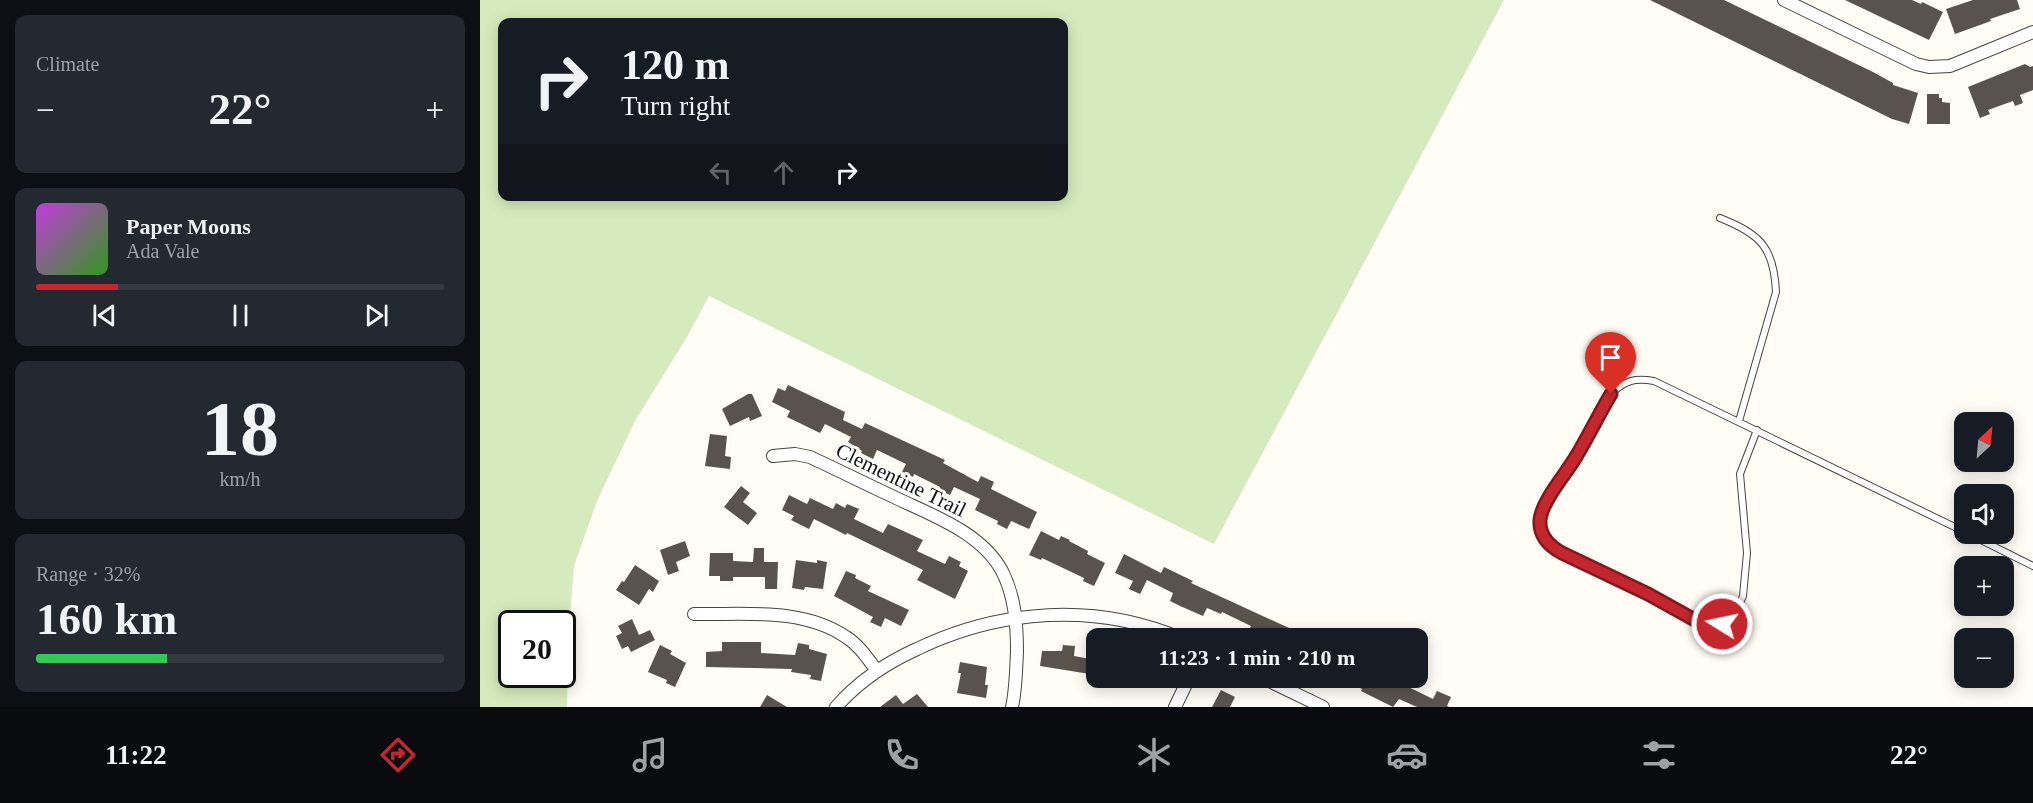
<!DOCTYPE html>
<html lang="en">
<head>
<meta charset="utf-8">
<style>
	body { margin:0; font-family:"Times New Roman",serif; background:#242831; color:#f1f3f6; height:100vh; display:flex; flex-direction:column; font-size:22px; white-space:nowrap }
	* { box-sizing:border-box; margin:0 }
	p { font-size:20px; color:#9ea1a6 }
	.icon { flex:none; width:33px; height:33px; fill:none; stroke:currentColor; stroke-width:2; stroke-linecap:round; stroke-linejoin:round }
	.map { position:relative; flex:1; overflow:hidden }
	.drawer { display:flex; flex-direction:column; gap:15px; padding:15px; background:#0d0f14; width:480px }
	.drawer>* { flex:none }
	.top-card { position:absolute; left:18px; top:18px; width:570px; height:183px; border-radius:12px; box-shadow:0 3px 15px #0003; background:#171b24; color:#f1f3f6; overflow:hidden }
	.needle { width:39px; rotate:26deg }
	.tools { position:absolute; left:1474px; top:412px; display:grid; gap:12px }
	.tools a { display:grid; place-items:center; width:60px; height:60px; border-radius:12px; background:#171b24; box-shadow:0 3px 15px #0003; font-size:30px }
	.speed { position:absolute; left:18px; top:610px; display:flex; gap:12px; font-size:30px; font-weight:700; text-align:center }
	.speed>* { display:grid; place-content:center; width:78px; height:78px; border-radius:50%; background:#171b24; box-shadow:0 3px 15px #0003; line-height:1 }
	.speed .limit { border:3px solid #111; border-radius:9px; background:#fff; color:#111 }
	.pin { position:absolute; display:grid; place-items:center; width:51px; height:51px; color:#fff; margin:-62px -26px; border-radius:50% 50% 50% 0; rotate:-45deg; box-shadow:0 0 6px #0007 }
	.pin .icon { rotate:45deg }
	.me { position:absolute; width:66px; margin:-33px; rotate:280deg; stroke-linejoin:round; filter:drop-shadow(0 0 4px #0008) }
	.turn { display:flex; align-items:center; gap:21px; height:126px; padding:0 24px; font-size:27px }
	.turn .icon { width:78px; height:78px; stroke-width:2.5 }
	.turn b { display:block; font-size:42px; line-height:51px }
	.lanes { display:flex; align-items:center; height:57px; padding:0 24px; background:#0003; justify-content:center; gap:30px; direction:ltr }
	.lanes .off { opacity:.35 }
	.big { font-size:45px; font-weight:700; line-height:1.1 }
	.drawer .tile { flex:1; display:flex; flex-direction:column; justify-content:center; gap:9px; min-width:0; padding:0 21px; border-radius:12px; background:#242831 }
	.drawer .dial { align-items:center; gap:0 }
	.dial b { font-size:78px; line-height:1 }
	.song { display:flex; align-items:center; gap:18px }
	.cover { width:72px; height:72px; border-radius:9px; background:linear-gradient(135deg,hsl(290 70% 55%),hsl(110 70% 35%)) }
	.played { height:6px; border-radius:3px; background:linear-gradient(90deg,#c4262e 20%,#363941 20%) }
	.keys { display:flex; justify-content:space-around; direction:ltr }
	.heat { display:flex; justify-content:space-between; align-items:center; font-size:33px; direction:ltr }
	.charge { height:9px; border-radius:4px; background:linear-gradient(90deg,#34c759 32%,#363941 0) }
	.trip { position:absolute; left:606px; top:628px; width:342px; height:60px; border-radius:12px; background:#171b24; box-shadow:0 3px 15px #0003; font-weight:700; line-height:60px; text-align:center }
	.dock { display:flex; height:96px; justify-content:space-around; align-items:center; background:#090b0e; color:#9ea1a6 }
	.dock .icon { width:42px; height:42px }
	.dock .selected { color:#c4262e }
	.dock b { font-size:27px; color:#f1f3f6 }
	main { display:flex; flex:1; min-height:0 }
	.map>svg:first-child { display:block }
</style>
</head>
<body>
<main>
<section class="drawer">
<div class="tile"><p>Climate</p>
<div class="heat"><a>−</a><b class="big">22°</b><a>+</a></div>
</div>
<div class="tile">
<div class="song"><i class="cover"></i><div><b>Paper Moons</b><p>Ada Vale</p></div></div>
<div class="played"></div>
<div class="keys"><svg class="icon" aria-label="previous" viewBox="0 0 24 24"><path d="M18 5L8 12l10 7zM5 5v14"/></svg><svg class="icon" aria-label="pause" viewBox="0 0 24 24"><path d="M8 5v14M16 5v14"/></svg><svg class="icon" aria-label="next" viewBox="0 0 24 24"><path d="M6 5l10 7-10 7zM19 5v14"/></svg></div>
</div>
<div class="tile dial"><b>18</b><p>km/h</p></div>
<div class="tile"><p>Range · 32%</p><b class="big">160 km</b><div class="charge"></div></div>
</section>
<div class="map">
<svg width="1553" height="707" viewBox="0 0 1553 707">
	<rect width="100%" height="100%" fill="#fffdf5"/>
	<path fill="#d5ebbd" fill-rule="evenodd" d="M 0,0 L 1024,0 L 734,544 L 229,296 L 207,337 L 155,421 L 117,501 L 94,566 L 88,640 L 87,707 L 0,707 ZM 22,22 L 584,22 L 584,196 L 22,196 ZM 32,624 L 82,624 L 82,675 L 32,675 Z"/>
	<path fill="#5a524d" d="M 1170,0 L 1244,0 L 1393,72 L 1413,83 L 1413,85 L 1438,93 L 1429,124 L 1412,119 Z
		M 1365,0 L 1432,0 L 1441,4 L 1442,2 L 1463,12 L 1449,40 Z
		M 1493,0 L 1537,0 L 1540,9 L 1510,19 L 1511,21 L 1475,34 L 1466,9 Z
		M 1545,64 L 1550,67 L 1553,66 L 1553,90 L 1540,95 L 1543,103 L 1535,106 L 1533,101 L 1508,110 L 1510,114 L 1500,118 L 1488,87 Z
		M 1447,94 L 1459,94 L 1459,98 L 1462,98 L 1462,102 L 1470,103 L 1470,124 L 1447,124 Z
		M 308,385 L 365,412 L 363,420 L 382,429 L 385,423 L 465,460 L 463,463 L 498,482 L 501,476 L 514,482 L 511,489 L 557,512 L 549,529 L 531,521 L 527,529 L 517,524 L 518,521 L 495,510 L 500,499 L 474,487 L 470,495 L 459,490 L 460,487 L 434,474 L 433,477 L 422,472 L 426,464 L 397,450 L 393,459 L 381,453 L 382,451 L 368,442 L 371,437 L 345,424 L 340,433 L 307,417 L 310,411 L 292,402 L 298,388 L 305,391 Z
		M 268,394 L 272,394 L 282,416 L 270,421 L 269,417 L 250,426 L 242,409 Z
		M 230,434 L 247,436 L 245,456 L 251,457 L 250,469 L 225,466 Z
		M 261,486 L 270,493 L 263,502 L 277,513 L 268,525 L 244,507 Z
		M 309,495 L 327,504 L 330,498 L 353,509 L 356,503 L 365,508 L 367,504 L 379,509 L 374,519 L 403,533 L 408,524 L 443,540 L 437,551 L 465,564 L 469,556 L 481,562 L 479,566 L 488,571 L 475,599 L 437,580 L 443,570 L 367,533 L 366,535 L 334,519 L 329,529 L 311,520 L 314,516 L 302,510 Z
		M 561,531 L 579,540 L 581,536 L 590,540 L 589,541 L 608,551 L 607,554 L 625,563 L 614,586 L 603,581 L 604,578 L 562,558 L 561,560 L 549,555 Z
		M 205,541 L 210,556 L 196,562 L 199,571 L 188,575 L 180,550 Z
		M 274,548 L 284,548 L 284,562 L 298,562 L 297,589 L 285,589 L 285,577 L 253,577 L 253,581 L 240,581 L 240,576 L 229,576 L 230,553 L 253,553 L 253,561 L 273,562 Z
		M 644,554 L 681,573 L 684,567 L 713,581 L 711,583 L 833,639 L 772,639 L 766,636 L 771,626 L 742,612 L 741,614 L 727,608 L 723,616 L 700,606 L 690,601 L 693,593 L 667,580 L 660,594 L 649,589 L 653,581 L 635,573 Z
		M 316,560 L 337,563 L 337,560 L 347,562 L 343,589 L 325,587 L 324,590 L 312,588 Z
		M 155,565 L 179,581 L 173,592 L 169,589 L 159,605 L 136,590 L 142,581 L 144,582 Z
		M 366,571 L 376,575 L 375,578 L 391,586 L 388,591 L 429,610 L 421,626 L 405,618 L 401,627 L 390,622 L 393,617 L 354,596 Z
		M 152,619 L 159,635 L 170,630 L 175,640 L 151,652 L 148,646 L 142,649 L 136,636 L 142,633 L 138,626 Z
		M 242,642 L 281,642 L 281,653 L 315,655 L 318,643 L 329,645 L 329,649 L 347,654 L 341,681 L 330,679 L 331,675 L 311,672 L 312,669 L 226,667 L 226,652 L 242,651 Z
		M 180,645 L 192,651 L 190,654 L 206,663 L 195,687 L 186,683 L 187,680 L 168,672 Z
		M 583,645 L 595,646 L 594,656 L 616,660 L 616,675 L 560,666 L 562,651 L 582,651 Z
		M 480,662 L 507,667 L 505,685 L 508,685 L 506,698 L 477,693 L 481,673 L 478,673 Z
		M 647,678 L 675,678 L 672,688 L 646,681 Z
		M 860,678 L 910,678 L 953,699 L 957,691 L 971,697 L 967,706 L 969,707 L 937,707 L 919,699 L 913,707 L 881,691 L 882,689 Z
		M 741,690 L 755,697 L 750,707 L 732,707 Z
		M 437,694 L 448,707 L 400,707 L 416,695 L 423,704 Z
		M 287,695 L 307,707 L 280,707 Z"/>
	<g fill="none" stroke-linecap="round" stroke-linejoin="round">
		<g stroke="#444" stroke-width="8">
			<path id="lane" d="M 1240,218 C 1280,234 1294,247 1296,292 L 1259,421
				M 1277,430 L 1260,474 L 1267,553 L 1263,596 L 1256,612 L 1242,624 L 1232,626 L 1222,624 L 1168,594 L 1082,553 C 1069,546 1059,536 1060,520 C 1062,500 1087,473 1097,455 C 1109,435 1119,414 1131,394 C 1145,380 1155,378 1174,381 L 1485,532
				M 1489,534 L 1553,566"/>
		</g>
		<g stroke="#444" stroke-width="14">
			<path id="street" d="M 1304,0 L 1436,64 L 1449,67 L 1470,66 L 1553,32
				M 293,456 L 315,454 L 330,457 C 358,470 386,484 414,497 C 451,515 501,532 522,571 C 535,596 537,625 537,652 C 536,670 536,689 532,707
				M 214,614 C 264,615 322,607 366,637 C 379,645 388,659 397,671
				M 783,678 L 843,707
				M 356,707 C 378,682 406,663 437,649 C 520,609 616,602 702,639
				M 695,707 L 709,678"/>
		</g>
		<use href="#lane" stroke="#fff" stroke-width="6"/>
		<use href="#street" stroke="#fff" stroke-width="12"/>
	</g>
	<g fill="none" stroke-linecap="round" stroke-linejoin="round">
		<g stroke="#7f191e" stroke-width="15">
			<path id="route" d="M 1131,394 C 1119,414 1109,435 1097,455 C 1087,473 1062,500 1060,520 C 1059,536 1069,546 1082,553 L 1168,594 L 1222,624 L 1232,626 L 1242,624"/>
		</g>
		<use href="#route" stroke="#c4262e" stroke-width="10"/>
	</g>
	<g text-anchor="middle" stroke-width="6" stroke-linejoin="round" paint-order="stroke">
		<g font-size="21" fill="#111" stroke="#fff">
			<text transform="translate(421 480) rotate(26)" y="7">Clementine Trail</text>
		</g>
	</g>
</svg>
<div class="tools">
<a><svg class="needle" viewBox="-14 -14 28 28"><path d="M0-13l5 13h-10z" fill="#e53935"/><path d="M0 13l5-13h-10z" fill="#9ea1a6"/></svg></a>
<a><svg class="icon" aria-label="sound" viewBox="0 0 24 24"><path d="M4 9h4l5-4v14l-5-4H4zM17 9q2 3 0 6"/></svg></a>
<a>+</a>
<a>−</a>
</div>
<div class="speed"><div class="limit">20</div></div>
<div class="pin" style="left:1131px;top:394px;background:#d93025"><svg class="icon" aria-label="arrive" viewBox="0 0 24 24"><path d="M6 21V4h12l-3 4 3 4H6"/></svg></div>
<svg class="me" style="left:1242px;top:624px" viewBox="-20 -20 40 40"><circle r="17" fill="#c4262e" stroke="#fff" stroke-width="3"/><path d="M0-11L8 9 0 5-8 9z" fill="#fff"/></svg>
<div class="trip">11:23 · 1 min · 210 m</div>
<div class="top-card">
<div class="turn"><svg class="icon" aria-label="right" viewBox="0 0 24 24"><path d="M7 20v-9h11M14 6l5 5-5 5"/></svg><div><b>120 m</b>Turn right</div></div>
<div class="lanes"><svg class="icon off" aria-label="left" viewBox="0 0 24 24"><path d="M17 20v-9H6M10 6l-5 5 5 5"/></svg><svg class="icon off" aria-label="ahead" viewBox="0 0 24 24"><path d="M12 20V5M6 11l6-6 6 6"/></svg><svg class="icon" aria-label="right" viewBox="0 0 24 24"><path d="M7 20v-9h11M14 6l5 5-5 5"/></svg></div>
</div>
</div>
</main>
<nav class="dock">
<b>11:22</b>
<svg class="icon selected" aria-label="directions" viewBox="0 0 24 24"><path d="M12 3l9 9-9 9-9-9zM9 14v-3h6M13 9l2 2-2 2"/></svg>
<svg class="icon" aria-label="music" viewBox="0 0 24 24"><path d="M9 18V5l10-2v13"/><circle cx="6" cy="18" r="3"/><circle cx="16" cy="16" r="3"/></svg>
<svg class="icon" aria-label="phone" viewBox="0 0 24 24"><path d="M5 4h4l2 5-3 2q2 4 5 5l2-3 5 2v4C11 20 4 13 5 4z"/></svg>
<svg class="icon" aria-label="climate" viewBox="0 0 24 24"><path d="M12 3v18M4 7l16 10M4 17L20 7"/></svg>
<svg class="icon" aria-label="car" viewBox="0 0 24 24"><path d="M5 17H2v-5l4-1 3-4h7l3 4 3 1v5h-3M9 17h6M6 11h13"/><circle cx="7" cy="17" r="2"/><circle cx="17" cy="17" r="2"/></svg>
<svg class="icon" aria-label="filters" viewBox="0 0 24 24"><path d="M4 7h16M4 17h16"/><circle cx="9" cy="7" r="2"/><circle cx="15" cy="17" r="2"/></svg>
<b>22°</b>
</nav>
</body>
</html>
